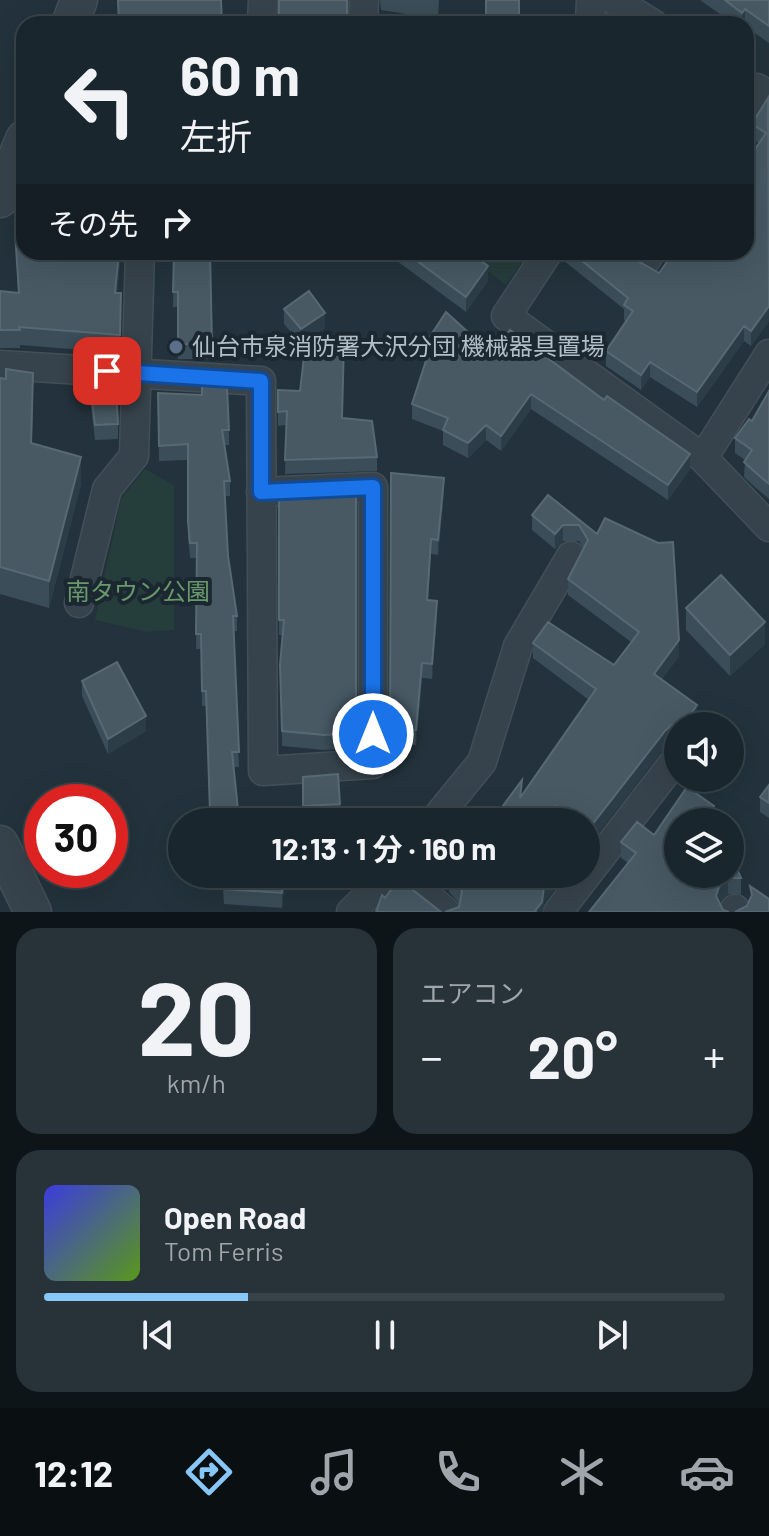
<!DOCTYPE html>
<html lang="ja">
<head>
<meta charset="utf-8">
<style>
	body { margin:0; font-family:Barlow,"Noto Sans JP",sans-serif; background:#273239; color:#f1f3f6; height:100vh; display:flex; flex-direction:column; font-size:30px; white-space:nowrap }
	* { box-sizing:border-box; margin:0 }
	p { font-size:26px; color:#9fa5aa }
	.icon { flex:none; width:44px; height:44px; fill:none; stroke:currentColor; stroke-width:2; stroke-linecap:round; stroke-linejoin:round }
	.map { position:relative; height:912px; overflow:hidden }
	.panel { display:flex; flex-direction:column; gap:16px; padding:16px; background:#0e1519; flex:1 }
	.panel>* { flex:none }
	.top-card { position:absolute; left:16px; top:16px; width:738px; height:244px; border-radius:24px; box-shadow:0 8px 32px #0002,0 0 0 2px #384349; background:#1a262d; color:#f1f3f6; overflow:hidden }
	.buttons { position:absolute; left:664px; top:712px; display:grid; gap:16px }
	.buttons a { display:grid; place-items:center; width:80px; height:80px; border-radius:50%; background:#1a262d; box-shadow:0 8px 32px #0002,0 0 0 2px #384349; font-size:40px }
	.speed { position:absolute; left:24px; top:784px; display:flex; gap:16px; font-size:40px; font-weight:700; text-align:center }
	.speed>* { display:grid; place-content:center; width:104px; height:104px; border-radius:50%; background:#1a262d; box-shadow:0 8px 32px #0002,0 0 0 2px #384349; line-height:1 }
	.speed .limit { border:12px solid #d22; background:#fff; color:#111 }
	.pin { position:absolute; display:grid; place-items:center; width:68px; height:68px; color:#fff; margin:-34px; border-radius:16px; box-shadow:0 4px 12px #0006 }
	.me { position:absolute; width:88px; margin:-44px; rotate:0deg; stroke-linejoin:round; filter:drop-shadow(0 0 6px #0008) }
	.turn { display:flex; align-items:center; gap:28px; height:168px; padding:0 32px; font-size:36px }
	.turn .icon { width:104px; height:104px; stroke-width:2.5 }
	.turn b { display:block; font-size:56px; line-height:68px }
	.then { display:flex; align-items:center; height:76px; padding:0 32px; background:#0003; gap:16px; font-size:30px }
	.big { font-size:60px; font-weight:700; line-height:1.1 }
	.panel .widget { flex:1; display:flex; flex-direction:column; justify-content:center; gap:12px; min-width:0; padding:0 28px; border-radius:24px; background:#273239 }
	.panel .dial { align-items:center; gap:0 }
	.dial b { font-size:104px; line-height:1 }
	.song { display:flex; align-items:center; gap:24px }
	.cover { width:96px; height:96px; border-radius:12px; background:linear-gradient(135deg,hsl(240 70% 55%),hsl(90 70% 35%)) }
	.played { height:8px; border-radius:4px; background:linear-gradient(90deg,#87c7f7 30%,#384349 30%) }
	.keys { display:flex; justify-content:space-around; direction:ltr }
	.heat { display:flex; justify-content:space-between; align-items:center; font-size:44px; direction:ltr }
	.panel .tiles { flex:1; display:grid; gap:16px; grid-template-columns:1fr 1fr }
	.widget:last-child { grid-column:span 2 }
	.trip { position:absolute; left:168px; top:808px; width:432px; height:80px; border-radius:40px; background:#1a262d; box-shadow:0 8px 32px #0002,0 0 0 2px #384349; font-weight:700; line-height:80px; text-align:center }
	.dock { display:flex; height:128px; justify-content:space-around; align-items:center; background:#0a0f12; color:#9fa5aa }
	.dock .icon { width:56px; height:56px }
	.dock .selected { color:#87c7f7 }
	.dock b { font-size:36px; color:#f1f3f6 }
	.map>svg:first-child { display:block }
</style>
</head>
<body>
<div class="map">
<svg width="769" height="912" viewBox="0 0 769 912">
	<rect width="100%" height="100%" fill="#23323c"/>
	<path fill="#253d3b" d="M 462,252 L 529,252 L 506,285 Z
		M 145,469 L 174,485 L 174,630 L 147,632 L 95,620 L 121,499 Z"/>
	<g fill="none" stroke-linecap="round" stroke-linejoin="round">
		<g stroke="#434f58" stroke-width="31">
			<path id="minor" d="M 614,0 L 653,24
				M 262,24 L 263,0
				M 363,24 L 364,0
				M 590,24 L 591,0
				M 746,105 L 757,88 L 769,96
				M 548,252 L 506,316 L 703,458 L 769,527
				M 630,252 L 644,263 L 651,252
				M 0,365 L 261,381 L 263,771 L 373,764 L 373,487 L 261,492
				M 703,458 L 769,354
				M 79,603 L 107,489 L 134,456 L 140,252
				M 433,822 L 482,762 L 518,646 L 571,556
				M 401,874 L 446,912
				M 351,912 L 390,874
				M 558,912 L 678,757
				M 733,912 L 735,909"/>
		</g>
		<g stroke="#434f58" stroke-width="39">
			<path id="tertiary" d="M 70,24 L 79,0
				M 0,199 L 24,139
				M 0,844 L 33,912"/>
		</g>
		<use href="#minor" stroke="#37434c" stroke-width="28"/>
		<use href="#tertiary" stroke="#37434c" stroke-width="36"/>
	</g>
	<path fill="#3b4d58" d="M 380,0 L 439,0 L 438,19 L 381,10 Z
		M 700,0 L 769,0 L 769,43 L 746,27 L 746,24 L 734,24 Z
		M 769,98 L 769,321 L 751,346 L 744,341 L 697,407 L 650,377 L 641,390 L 606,366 L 606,351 L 626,322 L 624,320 L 624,309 L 563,260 L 563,252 L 622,252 L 659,273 L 746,252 L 759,143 L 752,139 L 752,124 Z
		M 15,232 L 121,252 L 117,293 L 121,293 L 120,353 L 20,345 L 20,348 L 0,348 L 0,291 L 18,293 Z
		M 164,252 L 211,252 L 209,271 L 212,359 L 178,359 L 178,307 L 173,307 L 174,254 Z
		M 385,252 L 469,252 L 488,281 L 466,312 Z
		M 284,309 L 325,328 L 307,340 L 342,418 L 377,457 L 377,471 L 285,474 L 286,425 L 278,426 L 278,390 L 300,391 L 306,341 L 301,344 L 284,324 Z
		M 427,341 L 493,355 L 690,469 L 668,500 L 531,409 L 501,451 L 486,440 L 468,458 L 443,445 L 443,431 L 412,419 L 412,404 L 427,357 Z
		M 0,378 L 33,400 L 32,443 L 81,484 L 49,608 L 0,594 Z
		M 90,383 L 118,424 L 118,439 L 95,440 L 90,398 Z
		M 769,391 L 769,499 L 756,488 L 744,477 L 745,460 L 735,453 L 735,438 L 752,421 Z
		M 158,393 L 229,430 L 229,445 L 225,445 L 230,481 L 230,496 L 225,496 L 228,556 L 237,616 L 237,631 L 233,631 L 239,767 L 233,767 L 238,810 L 238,822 L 210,822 L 206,706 L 202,706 L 201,649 L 196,649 L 197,558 L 190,558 L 188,537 L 188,460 L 159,461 Z
		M 391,473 L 444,493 L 438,555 L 431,554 L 428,600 L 437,616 L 432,679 L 422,678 L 416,745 L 390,745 Z
		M 356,490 L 356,748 L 324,750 L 282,746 L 280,665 L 283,635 L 279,635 L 279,494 Z
		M 548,495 L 597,534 L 679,656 L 662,679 L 697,721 L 693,726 L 678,726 L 678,741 L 672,741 L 665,747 L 588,846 L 586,844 L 586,822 L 556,822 L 522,795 L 589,700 L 533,658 L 533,643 L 614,665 L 631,642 L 568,595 L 568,579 L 584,548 L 579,541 L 563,541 L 555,549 L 532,530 L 532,515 Z
		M 686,608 L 765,644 L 730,676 L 686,630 Z
		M 82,681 L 146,731 L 108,754 L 82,696 Z
		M 303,777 L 340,804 L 340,819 L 303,821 Z
		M 769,785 L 769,818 L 760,812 L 760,797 Z
		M 687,787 L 714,806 L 714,822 L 678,822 L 678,874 L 730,874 L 730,853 L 741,878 L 741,894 L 728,894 L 719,902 L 723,910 L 729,912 L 589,912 L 628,863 L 621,858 L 621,842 L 637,822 L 654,835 Z
		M 222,874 L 300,874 L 299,877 L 285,878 L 282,908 L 224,904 Z
		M 559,874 L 559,884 L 544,902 L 543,912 L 445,912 L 459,907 L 460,904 L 449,892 L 449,877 Z"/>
	<path fill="#2c3d48" d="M 745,9 L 745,24 L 742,24 L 742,13 Z
		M 119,252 L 121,252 L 115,311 L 115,293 Z
		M 488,266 L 488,281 L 466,312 L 466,297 Z
		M 769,306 L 769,321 L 751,346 L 751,331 Z
		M 325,313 L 325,328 L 301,344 L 301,329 Z
		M 744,326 L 744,341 L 697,407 L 697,392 Z
		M 650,362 L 650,377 L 641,390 L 641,375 Z
		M 531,394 L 531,409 L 501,451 L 501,436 Z
		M 486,425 L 486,440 L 468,458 L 468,443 Z
		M 690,454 L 690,469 L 668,500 L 668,485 Z
		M 81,457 L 81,484 L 49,608 L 49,581 Z
		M 444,478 L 444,493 L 438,555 L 438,540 Z
		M 563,525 L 563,541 L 555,549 L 555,534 Z
		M 437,601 L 437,616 L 432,679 L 432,664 Z
		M 765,622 L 765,644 L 730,676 L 730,655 Z
		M 679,640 L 679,656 L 654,689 L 654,674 Z
		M 422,663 L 422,678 L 416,745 L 416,730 Z
		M 697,705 L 697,721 L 693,726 L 683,726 Z
		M 146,716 L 146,731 L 108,754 L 108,739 Z
		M 672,725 L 672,741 L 665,747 L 588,846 L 588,830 L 665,731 Z
		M 556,806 L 555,822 L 542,822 Z
		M 714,806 L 713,822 L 702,822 Z
		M 284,874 L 285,874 L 282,908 L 282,893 Z
		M 554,874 L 559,874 L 559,884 L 544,902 L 543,912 L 535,912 L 544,887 Z
		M 728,878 L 728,894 L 719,903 L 716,896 L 719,887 Z"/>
	<path fill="#485964" stroke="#586974" stroke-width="2" d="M 118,0 L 221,0 L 222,24 L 236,24 L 119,24 Z
		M 279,0 L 347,0 L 347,24 L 279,24 Z
		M 486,0 L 519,0 L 519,24 L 486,24 Z
		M 725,0 L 769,0 L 769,26 L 745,9 L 742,13 Z
		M 768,98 L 769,306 L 751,331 L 744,326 L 697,392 L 650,362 L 641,375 L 606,351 L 633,311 L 624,305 L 628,298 L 571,252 L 622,252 L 659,273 L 674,252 L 746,252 L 746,162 L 766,133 L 752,124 Z
		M 15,232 L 24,232 L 24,252 L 119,252 L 115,293 L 121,293 L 120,335 L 19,327 L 20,330 L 0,330 L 0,291 L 19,293 Z
		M 174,252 L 210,252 L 212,344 L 178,344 L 178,292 L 173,292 Z
		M 405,252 L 469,252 L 488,266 L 466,297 Z
		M 309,291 L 325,313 L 301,329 L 284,309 Z
		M 446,312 L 493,355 L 510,330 L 604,400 L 607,396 L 690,454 L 668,485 L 531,394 L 501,436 L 486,425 L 468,443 L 443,430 L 448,418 L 412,404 L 431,345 L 427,341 Z
		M 306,340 L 344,341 L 342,418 L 372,421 L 377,457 L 285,460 L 287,411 L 278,412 L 278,390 L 300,391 Z
		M 6,369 L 33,373 L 31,443 L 81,457 L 49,581 L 0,567 L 0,378 L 6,379 Z
		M 90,383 L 116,383 L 118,424 L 95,425 Z
		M 202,383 L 227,387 L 229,430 L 222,430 L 230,481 L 224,481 L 228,556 L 237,616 L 233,616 L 239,752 L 232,752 L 238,810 L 210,812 L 206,691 L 202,691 L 201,634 L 196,634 L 197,543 L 190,543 L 188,522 L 188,444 L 159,446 L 158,393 L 202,395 Z
		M 769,391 L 769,484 L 756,473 L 744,462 L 752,450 L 735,438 L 749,419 L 752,421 Z
		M 391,473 L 444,478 L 438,540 L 431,539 L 427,600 L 437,601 L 432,664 L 422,663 L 416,730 L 390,730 Z
		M 356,490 L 356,733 L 324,735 L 282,731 L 280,665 L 284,620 L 279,620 L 279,494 Z
		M 548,495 L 597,534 L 605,518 L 658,543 L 673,542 L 679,640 L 654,674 L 697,705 L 683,725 L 672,725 L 665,731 L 588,830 L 586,828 L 586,822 L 577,822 L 556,806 L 542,822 L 491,822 L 522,780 L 520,798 L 596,689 L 533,643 L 548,622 L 614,665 L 639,632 L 568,579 L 588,540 L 579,525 L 563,525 L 555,534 L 532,515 Z
		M 721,575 L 765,622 L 730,655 L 686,608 Z
		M 117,662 L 146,716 L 108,739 L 82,681 Z
		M 338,774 L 340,804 L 303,806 L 303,777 Z
		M 769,785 L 769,803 L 760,797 Z
		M 687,787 L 714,806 L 702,822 L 678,822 L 678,857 L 676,859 L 678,858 L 678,874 L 730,874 L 730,853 L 741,878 L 728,878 L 719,887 L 716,896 L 723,910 L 729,912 L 589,912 L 636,853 L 621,842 L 637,822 L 654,835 Z
		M 223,874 L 284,874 L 282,893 L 224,889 Z
		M 451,874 L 554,874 L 544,887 L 542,902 L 535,911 L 536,912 L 445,912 L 459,907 L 462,891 L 449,877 Z
		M 399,879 L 441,912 L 376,912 L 382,895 L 385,898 Z
		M 750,886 L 769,899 L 769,912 L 735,912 L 747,906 L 752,895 Z"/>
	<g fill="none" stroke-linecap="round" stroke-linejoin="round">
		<g stroke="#114b97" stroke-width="20">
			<path id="route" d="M 107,371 L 261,381 L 261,492 L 373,487 L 373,734"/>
		</g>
		<use href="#route" stroke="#1a73e8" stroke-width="14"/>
	</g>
	<circle fill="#5c6f8a" stroke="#1c2831" stroke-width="3" cx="176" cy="347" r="8"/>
	<g text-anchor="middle" stroke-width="8" stroke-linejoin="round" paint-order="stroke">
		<g font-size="24" fill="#b2bec7" stroke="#1c2831" text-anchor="start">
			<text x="192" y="355">仙台市泉消防署大沢分団 機械器具置場</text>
		</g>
		<g font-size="24" fill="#69986b" stroke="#1c2831">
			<text x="138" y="600">南タウン公園</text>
		</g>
	</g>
</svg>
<div class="buttons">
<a><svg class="icon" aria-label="sound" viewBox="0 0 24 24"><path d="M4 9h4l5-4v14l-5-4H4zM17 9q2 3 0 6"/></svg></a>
<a><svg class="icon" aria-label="layers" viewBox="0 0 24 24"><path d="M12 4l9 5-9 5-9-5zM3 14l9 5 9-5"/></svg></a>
</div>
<div class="speed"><div class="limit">30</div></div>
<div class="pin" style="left:107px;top:371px;background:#d93025"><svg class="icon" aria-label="arrive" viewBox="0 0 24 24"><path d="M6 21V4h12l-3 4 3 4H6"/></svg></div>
<svg class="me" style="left:373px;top:734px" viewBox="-20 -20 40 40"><circle r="17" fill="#1a73e8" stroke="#fff" stroke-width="3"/><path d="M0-11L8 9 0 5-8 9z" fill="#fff"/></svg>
<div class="trip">12:13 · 1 分 · 160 m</div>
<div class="top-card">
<div class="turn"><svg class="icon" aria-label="left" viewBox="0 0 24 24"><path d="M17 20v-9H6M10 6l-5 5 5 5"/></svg><div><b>60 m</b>左折</div></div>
<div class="then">その先<svg class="icon" aria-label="right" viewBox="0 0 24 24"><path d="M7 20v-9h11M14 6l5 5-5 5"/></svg></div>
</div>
</div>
<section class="panel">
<div class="tiles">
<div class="widget dial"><b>20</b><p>km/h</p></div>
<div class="widget"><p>エアコン</p>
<div class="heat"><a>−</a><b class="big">20°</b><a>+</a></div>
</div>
<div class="widget">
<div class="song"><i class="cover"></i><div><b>Open Road</b><p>Tom Ferris</p></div></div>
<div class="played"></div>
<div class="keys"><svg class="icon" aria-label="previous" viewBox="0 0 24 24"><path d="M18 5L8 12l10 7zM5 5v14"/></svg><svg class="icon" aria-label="pause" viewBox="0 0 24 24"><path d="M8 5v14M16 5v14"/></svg><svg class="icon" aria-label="next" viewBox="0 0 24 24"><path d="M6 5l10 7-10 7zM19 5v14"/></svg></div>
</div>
</div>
</section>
<nav class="dock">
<b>12:12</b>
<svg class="icon selected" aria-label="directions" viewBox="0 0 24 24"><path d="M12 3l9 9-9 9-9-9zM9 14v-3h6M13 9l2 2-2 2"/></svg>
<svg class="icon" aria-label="music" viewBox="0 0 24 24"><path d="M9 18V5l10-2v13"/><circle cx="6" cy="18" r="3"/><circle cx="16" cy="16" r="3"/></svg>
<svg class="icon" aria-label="phone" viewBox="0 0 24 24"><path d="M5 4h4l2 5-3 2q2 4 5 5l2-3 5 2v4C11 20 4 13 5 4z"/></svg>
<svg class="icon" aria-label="climate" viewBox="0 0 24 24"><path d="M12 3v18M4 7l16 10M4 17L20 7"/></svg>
<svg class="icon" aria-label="car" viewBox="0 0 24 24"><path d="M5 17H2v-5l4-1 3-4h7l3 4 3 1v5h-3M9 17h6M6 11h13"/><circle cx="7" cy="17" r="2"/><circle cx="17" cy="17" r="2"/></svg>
</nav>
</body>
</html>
